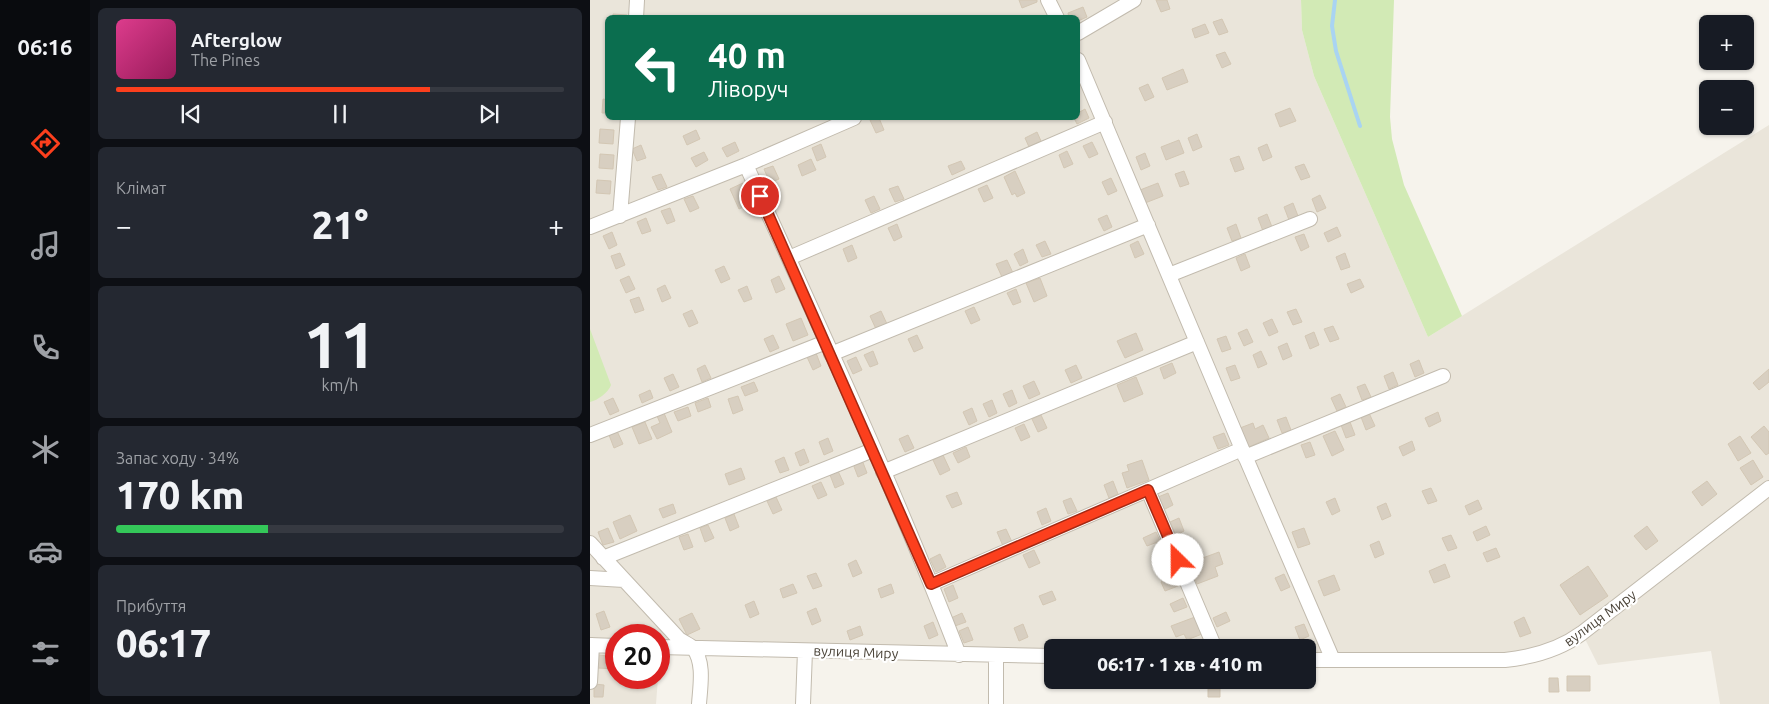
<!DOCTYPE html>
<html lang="uk">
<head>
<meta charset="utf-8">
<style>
	body { margin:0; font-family:Ubuntu,sans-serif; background:#242831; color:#f1f3f6; height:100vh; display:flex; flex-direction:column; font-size:19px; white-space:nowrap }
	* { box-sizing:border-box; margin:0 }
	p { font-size:16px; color:#9ea1a6 }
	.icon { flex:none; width:28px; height:28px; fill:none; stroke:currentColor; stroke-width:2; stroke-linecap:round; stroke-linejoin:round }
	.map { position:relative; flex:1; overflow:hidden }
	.drawer { display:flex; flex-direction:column; gap:8px; padding:8px; background:#0d0f14; width:500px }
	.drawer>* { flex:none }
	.guide { position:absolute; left:15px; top:15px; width:475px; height:105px; border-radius:8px; box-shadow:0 1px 4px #0004; background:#0b6e4f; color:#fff; overflow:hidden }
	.tools { position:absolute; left:1109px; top:15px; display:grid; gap:10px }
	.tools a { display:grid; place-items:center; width:55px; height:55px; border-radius:8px; background:#171b24; box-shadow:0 1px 4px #0004; font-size:25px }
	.speed { position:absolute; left:15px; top:624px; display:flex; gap:10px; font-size:25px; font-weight:700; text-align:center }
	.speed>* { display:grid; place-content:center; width:65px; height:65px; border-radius:50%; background:#171b24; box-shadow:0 1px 4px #0004; line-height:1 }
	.speed .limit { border:8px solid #d22; background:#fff; color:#111 }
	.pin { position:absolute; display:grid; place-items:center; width:42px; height:42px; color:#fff; margin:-21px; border:2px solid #fff; border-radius:50%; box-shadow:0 1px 5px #0007 }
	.me { position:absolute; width:55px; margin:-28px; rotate:337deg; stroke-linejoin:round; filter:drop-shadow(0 0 4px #0008) }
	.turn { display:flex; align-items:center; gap:18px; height:105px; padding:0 20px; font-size:22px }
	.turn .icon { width:65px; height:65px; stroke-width:2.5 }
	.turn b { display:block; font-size:35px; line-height:42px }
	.big { font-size:38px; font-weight:800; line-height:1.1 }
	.drawer .tile { flex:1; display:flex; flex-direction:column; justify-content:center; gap:8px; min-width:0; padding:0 18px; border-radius:8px; background:#242831 }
	.drawer .dial { align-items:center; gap:0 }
	.dial b { font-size:65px; line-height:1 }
	.song { display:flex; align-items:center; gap:15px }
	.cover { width:60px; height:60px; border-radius:8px; background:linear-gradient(135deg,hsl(330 70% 55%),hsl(330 70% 35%)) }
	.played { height:5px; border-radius:2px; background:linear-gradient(90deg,#fc3f1d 70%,#363941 70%) }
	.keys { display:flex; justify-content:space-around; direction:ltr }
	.heat { display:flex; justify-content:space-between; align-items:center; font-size:28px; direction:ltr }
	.charge { height:8px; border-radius:4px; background:linear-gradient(90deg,#34c759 34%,#363941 0) }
	.trip { position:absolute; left:454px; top:639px; width:272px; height:50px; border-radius:8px; background:#171b24; box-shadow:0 1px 4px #0004; font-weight:800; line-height:50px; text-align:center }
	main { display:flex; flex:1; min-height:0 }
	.menu { display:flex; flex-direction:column; width:90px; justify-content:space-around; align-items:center; background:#090b0e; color:#9ea1a6 }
	.menu .icon { width:35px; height:35px }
	.menu .active { color:#fc3f1d }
	.menu b { font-size:22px; color:#f1f3f6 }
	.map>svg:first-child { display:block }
</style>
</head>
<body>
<main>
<nav class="menu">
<b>06:16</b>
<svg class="icon active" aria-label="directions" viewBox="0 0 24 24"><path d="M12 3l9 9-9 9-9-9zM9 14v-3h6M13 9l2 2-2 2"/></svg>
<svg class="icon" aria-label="music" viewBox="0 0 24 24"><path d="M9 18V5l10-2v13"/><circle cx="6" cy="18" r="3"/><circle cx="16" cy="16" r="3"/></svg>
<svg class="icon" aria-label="phone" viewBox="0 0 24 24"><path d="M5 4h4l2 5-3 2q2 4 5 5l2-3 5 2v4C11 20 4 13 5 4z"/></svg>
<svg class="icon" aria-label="climate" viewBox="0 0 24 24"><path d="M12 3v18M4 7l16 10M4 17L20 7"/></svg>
<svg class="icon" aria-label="car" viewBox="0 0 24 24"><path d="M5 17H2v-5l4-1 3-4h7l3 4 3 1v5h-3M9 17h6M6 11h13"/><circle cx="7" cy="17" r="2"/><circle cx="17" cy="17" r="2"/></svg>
<svg class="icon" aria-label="filters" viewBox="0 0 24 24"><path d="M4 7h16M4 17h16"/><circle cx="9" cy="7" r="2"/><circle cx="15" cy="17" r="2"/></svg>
</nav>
<section class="drawer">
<div class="tile">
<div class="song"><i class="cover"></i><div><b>Afterglow</b><p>The Pines</p></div></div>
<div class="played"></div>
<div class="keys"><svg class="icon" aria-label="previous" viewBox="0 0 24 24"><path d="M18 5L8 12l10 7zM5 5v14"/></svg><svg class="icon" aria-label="pause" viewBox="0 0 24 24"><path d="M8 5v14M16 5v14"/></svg><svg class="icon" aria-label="next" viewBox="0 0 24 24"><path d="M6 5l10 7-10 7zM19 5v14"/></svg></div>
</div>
<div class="tile"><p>Клімат</p>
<div class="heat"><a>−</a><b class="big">21°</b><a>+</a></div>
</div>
<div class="tile dial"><b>11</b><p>km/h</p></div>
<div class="tile"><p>Запас ходу · 34%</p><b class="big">170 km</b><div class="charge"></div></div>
<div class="tile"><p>Прибуття</p><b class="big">06:17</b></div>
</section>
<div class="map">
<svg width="1179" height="704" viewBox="0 0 1179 704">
	<rect width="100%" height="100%" fill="#f6f3ec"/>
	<path fill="#eae5da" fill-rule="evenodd" d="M 0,0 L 711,0 L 712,30 L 724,76 L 838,337 L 1179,125 L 1179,704 L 1130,704 L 1121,651 L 1008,665 L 992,633 L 946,655 L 718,660 L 718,648 L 462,648 L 462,656 L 70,648 L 69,670 L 69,635 L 26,635 L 26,678 L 68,678 L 66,704 L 0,704 ZM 18,18 L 488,18 L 488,118 L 18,118 Z"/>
	<path fill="#d2eab5" d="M 711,0 L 804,0 L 800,117 L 802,139 L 814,185 L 872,316 L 838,337 L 724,76 L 712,30 Z
		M 0,329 L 21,385 C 18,393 8,400 0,402 Z"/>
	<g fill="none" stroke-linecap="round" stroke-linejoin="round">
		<path stroke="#a9d4f2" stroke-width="4" d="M 745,0 L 742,26 L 746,51 L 770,126"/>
	</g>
	<path fill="#d8cfc1" stroke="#d3c7b4" d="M 429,0 L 447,0 L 447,2 L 432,8 Z
		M 566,0 L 577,0 L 580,9 L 571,12 Z
		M 493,7 L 497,17 L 488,21 L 488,18 L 479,18 L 478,13 Z
		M 23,14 L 37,15 L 37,18 L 23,18 Z
		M 632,19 L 638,32 L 629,35 L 623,22 Z
		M 615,24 L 619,33 L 605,38 L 602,29 Z
		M 635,52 L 641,64 L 632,68 L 626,55 Z
		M 593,69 L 598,82 L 577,90 L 572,78 Z
		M 558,84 L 564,97 L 555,101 L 549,88 Z
		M 13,99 L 18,100 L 18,113 L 12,113 Z
		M 700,108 L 706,121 L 690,127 L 685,114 Z
		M 495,109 L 499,118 L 487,124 L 484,118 L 488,118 L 488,113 Z
		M 289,118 L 294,130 L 286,133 L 280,120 Z
		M 10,129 L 24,130 L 23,144 L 9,143 Z
		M 106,130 L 110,139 L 97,145 L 93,136 Z
		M 447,132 L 451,141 L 439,147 L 435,138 Z
		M 607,134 L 612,147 L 603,151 L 598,138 Z
		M 589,140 L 594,153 L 576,160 L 571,147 Z
		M 145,142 L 149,151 L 137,157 L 132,148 Z
		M 502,142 L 508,154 L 499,158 L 493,146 Z
		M 231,144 L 236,157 L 227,161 L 222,148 Z
		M 677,144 L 682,157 L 673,161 L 668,148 Z
		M 51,145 L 56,158 L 47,161 L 42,149 Z
		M 477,151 L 483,164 L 474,168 L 469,155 Z
		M 114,152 L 118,160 L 106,167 L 101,158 Z
		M 555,153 L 560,166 L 551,170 L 546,157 Z
		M 10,154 L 24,155 L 23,169 L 9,168 Z
		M 649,156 L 654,169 L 645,172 L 640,159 Z
		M 221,159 L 226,170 L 212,176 L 208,165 Z
		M 371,161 L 375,169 L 362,175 L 358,166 Z
		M 714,164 L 720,177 L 711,180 L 705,167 Z
		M 183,166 L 189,179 L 180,183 L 174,169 Z
		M 425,171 L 435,193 L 427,197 L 425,193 L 422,195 L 414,177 Z
		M 594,171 L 599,184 L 590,187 L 585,174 Z
		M 71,174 L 77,187 L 68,190 L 62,177 Z
		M 521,178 L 527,191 L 518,195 L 512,182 Z
		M 7,180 L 21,181 L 20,194 L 6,193 Z
		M 153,183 L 162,203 L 149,209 L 140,189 Z
		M 568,183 L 573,196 L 555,203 L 550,190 Z
		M 397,185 L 403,198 L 394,202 L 388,189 Z
		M 308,186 L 314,199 L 305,202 L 299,189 Z
		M 730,195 L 736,208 L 727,212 L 722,199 Z
		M 103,196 L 109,208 L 100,212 L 94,199 Z
		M 284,196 L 290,209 L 281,213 L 275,200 Z
		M 703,203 L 708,216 L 699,220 L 694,207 Z
		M 80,208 L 85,221 L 77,224 L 71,211 Z
		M 677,214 L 682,227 L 673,231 L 668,218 Z
		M 517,215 L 522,227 L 514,231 L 508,219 Z
		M 56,218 L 61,231 L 52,234 L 47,222 Z
		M 307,224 L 312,237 L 304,241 L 298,228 Z
		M 646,224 L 651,238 L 642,241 L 637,228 Z
		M 747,227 L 751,236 L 738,242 L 734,233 Z
		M 22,232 L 27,245 L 19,249 L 13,236 Z
		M 714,234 L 719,247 L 711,251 L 705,237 Z
		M 455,241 L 461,254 L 452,257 L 446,245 Z
		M 548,241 L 554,254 L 545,258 L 540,245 Z
		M 262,245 L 267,258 L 258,262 L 253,249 Z
		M 433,249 L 438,262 L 430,266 L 424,254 Z
		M 30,253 L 35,265 L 26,269 L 21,256 Z
		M 755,253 L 760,267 L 751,270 L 746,257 Z
		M 655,254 L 660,267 L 651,271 L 646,258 Z
		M 417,260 L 423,273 L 412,277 L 406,264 Z
		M 134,266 L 140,279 L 131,283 L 125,270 Z
		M 39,276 L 45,289 L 36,293 L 30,280 Z
		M 189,276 L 195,289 L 186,293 L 181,280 Z
		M 450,278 L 457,296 L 444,302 L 436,283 Z
		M 770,279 L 774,287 L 761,293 L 757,284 Z
		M 75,285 L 81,298 L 72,302 L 67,289 Z
		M 157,286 L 162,299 L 154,302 L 148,290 Z
		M 426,289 L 431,302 L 423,305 L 417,293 Z
		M 49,297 L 54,310 L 45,313 L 40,300 Z
		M 384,307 L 390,320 L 381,324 L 375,311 Z
		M 706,309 L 712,322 L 703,325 L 697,312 Z
		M 102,310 L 108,323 L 99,327 L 93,314 Z
		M 291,311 L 297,324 L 286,329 L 280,316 Z
		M 211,318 L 218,335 L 203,341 L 196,324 Z
		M 682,319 L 688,332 L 679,336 L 673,323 Z
		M 743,326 L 749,339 L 740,342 L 734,329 Z
		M 657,329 L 663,342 L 654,346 L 648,333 Z
		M 724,332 L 729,345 L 720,349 L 715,336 Z
		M 546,333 L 553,350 L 535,358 L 527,341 Z
		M 183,335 L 189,348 L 180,352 L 174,339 Z
		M 327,335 L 333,348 L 324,352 L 318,339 Z
		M 636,336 L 641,349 L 632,352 L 627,339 Z
		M 697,343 L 702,356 L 693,360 L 688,347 Z
		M 283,351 L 288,364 L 280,367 L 274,355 Z
		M 671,351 L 677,364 L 668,368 L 663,355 Z
		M 226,353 L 231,366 L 223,370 L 217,357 Z
		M 266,357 L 272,370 L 263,374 L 257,361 Z
		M 829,360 L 834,373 L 825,377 L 820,364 Z
		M 582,363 L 586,373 L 574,379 L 570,368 Z
		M 115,365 L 121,378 L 112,382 L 107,369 Z
		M 486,365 L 492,378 L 481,383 L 475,370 Z
		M 645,365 L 650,378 L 641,381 L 636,368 Z
		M 1179,369 L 1179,382 L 1169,390 L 1163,383 Z
		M 803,372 L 808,385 L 799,389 L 794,376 Z
		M 83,374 L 89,387 L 80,391 L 74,378 Z
		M 546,377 L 553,394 L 534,402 L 527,385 Z
		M 444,381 L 450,394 L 439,399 L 433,386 Z
		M 164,382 L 168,391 L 155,396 L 151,387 Z
		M 775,384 L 781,397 L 772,400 L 767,387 Z
		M 60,390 L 63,398 L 52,403 L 49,395 Z
		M 422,390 L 427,403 L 419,407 L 413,394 Z
		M 750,394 L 756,407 L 747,411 L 741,398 Z
		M 148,396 L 153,410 L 143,414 L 138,399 Z
		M 23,398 L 29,411 L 20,415 L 14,402 Z
		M 118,398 L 121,407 L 108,412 L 105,403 Z
		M 402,400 L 407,413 L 399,417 L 393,404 Z
		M 98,407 L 101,416 L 88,421 L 84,412 Z
		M 382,408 L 387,421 L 379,425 L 373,412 Z
		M 848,412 L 851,421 L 839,427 L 835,418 Z
		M 74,413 L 82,432 L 67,439 L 61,427 L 70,423 L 67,416 Z
		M 779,413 L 785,426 L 776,430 L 771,417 Z
		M 451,415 L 457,428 L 448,432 L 442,419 Z
		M 696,417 L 701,430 L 692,433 L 687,420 Z
		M 55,422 L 62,439 L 49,444 L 42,427 Z
		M 760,422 L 765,435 L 756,438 L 751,425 Z
		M 663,423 L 665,429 L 673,425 L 679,438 L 659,447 L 650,428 Z
		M 434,424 L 440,437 L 431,441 L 425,428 Z
		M 1174,426 L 1179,432 L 1179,453 L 1176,455 L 1161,437 Z
		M 27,431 L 33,444 L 24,448 L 19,435 Z
		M 745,431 L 754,450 L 742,456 L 733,436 Z
		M 634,433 L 639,445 L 628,449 L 623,437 Z
		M 318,435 L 324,448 L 315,452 L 309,439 Z
		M 1150,436 L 1161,453 L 1148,461 L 1138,444 Z
		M 238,438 L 243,451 L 234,455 L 229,442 Z
		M 822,441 L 825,450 L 813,456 L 809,447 Z
		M 720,442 L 725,455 L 716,458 L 711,445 Z
		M 376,447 L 380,457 L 368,463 L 363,453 Z
		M 214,449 L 219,462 L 210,466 L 205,453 Z
		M 353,455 L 360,470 L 350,475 L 343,460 Z
		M 194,457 L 199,470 L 190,473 L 185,461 Z
		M 272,460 L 277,473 L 268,477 L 263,464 Z
		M 552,460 L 559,480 L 537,488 L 532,473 L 539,471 L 537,465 Z
		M 1163,460 L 1173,477 L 1161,485 L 1150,468 Z
		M 151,468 L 155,479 L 139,485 L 135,474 Z
		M 248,471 L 254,484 L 245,488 L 240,475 Z
		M 523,481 L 528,494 L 519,498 L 514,485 Z
		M 1117,481 L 1127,494 L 1112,506 L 1102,492 Z
		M 231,482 L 237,495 L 228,499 L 222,486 Z
		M 841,488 L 847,501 L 838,504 L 832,491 Z
		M 367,492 L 372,504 L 362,508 L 356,496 Z
		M 578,493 L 583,505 L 573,510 L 568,497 Z
		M 186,497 L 192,510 L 183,514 L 177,501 Z
		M 481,498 L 487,511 L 478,514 L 473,501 Z
		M 745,498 L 750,511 L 742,515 L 736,502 Z
		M 888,500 L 892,509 L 879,515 L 875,506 Z
		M 796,503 L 801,516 L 792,520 L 787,507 Z
		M 83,504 L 86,513 L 73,518 L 69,509 Z
		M 456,508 L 461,521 L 452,525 L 447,512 Z
		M 144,514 L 149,527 L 140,531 L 135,518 Z
		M 40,515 L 47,531 L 30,539 L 23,522 Z
		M 589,518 L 594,531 L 586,535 L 580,522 Z
		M 118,525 L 124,538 L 115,542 L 110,528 Z
		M 896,526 L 900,535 L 887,541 L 883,532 Z
		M 1057,526 L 1068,541 L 1056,550 L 1044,536 Z
		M 18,528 L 24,542 L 13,545 L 8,532 Z
		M 714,528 L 720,544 L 708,548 L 702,532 Z
		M 416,529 L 422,542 L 413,546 L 407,532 Z
		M 566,532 L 570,541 L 557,546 L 553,538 Z
		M 98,534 L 103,547 L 94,550 L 89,537 Z
		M 861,535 L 867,548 L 858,551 L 852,538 Z
		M 598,539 L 603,551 L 594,555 L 589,542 Z
		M 789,541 L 794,554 L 785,558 L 780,545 Z
		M 906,548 L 910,557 L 897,562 L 893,553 Z
		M 444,550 L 450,563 L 439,568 L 433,555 Z
		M 629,552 L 633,564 L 625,567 L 628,576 L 607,584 L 599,563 Z
		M 350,554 L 356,567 L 346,572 L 340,559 Z
		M 575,556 L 579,565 L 566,570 L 562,561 Z
		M 266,560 L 272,573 L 263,577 L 258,564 Z
		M 855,564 L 860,577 L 844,583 L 839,571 Z
		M 998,566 L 1018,596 L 990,615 L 970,585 Z
		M 226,573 L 232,586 L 223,589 L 217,576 Z
		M 694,574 L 700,587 L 691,591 L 685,578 Z
		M 744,575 L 750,590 L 734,596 L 728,581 Z
		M 584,577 L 588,586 L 575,591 L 571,582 Z
		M 203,584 L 207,593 L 193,598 L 190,589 Z
		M 301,584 L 304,593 L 291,598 L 288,589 Z
		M 363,585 L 368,598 L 359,602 L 354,589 Z
		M 462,591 L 466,600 L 453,605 L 449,596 Z
		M 593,598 L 597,607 L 584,612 L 580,604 Z
		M 164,601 L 169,614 L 160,618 L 155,605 Z
		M 226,608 L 231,621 L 222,625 L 217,612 Z
		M 14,611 L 20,627 L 11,630 L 6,614 Z
		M 636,612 L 640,621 L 627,627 L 623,618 Z
		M 102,613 L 110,629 L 97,635 L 89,619 Z
		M 372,613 L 376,622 L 365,626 L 361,618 Z
		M 605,617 L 612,634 L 597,640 L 594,634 L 586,637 L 581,626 Z
		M 934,617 L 941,633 L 930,637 L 924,622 Z
		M 343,622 L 348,635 L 339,639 L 334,626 Z
		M 433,624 L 438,637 L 429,641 L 424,628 Z
		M 714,624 L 719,636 L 710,640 L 705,627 Z
		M 270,626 L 273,635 L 260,640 L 257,631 Z
		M 378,627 L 383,640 L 374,643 L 369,631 Z
		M 9,655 L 26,657 L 26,669 L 8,668 Z
		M 977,676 L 1000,676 L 1000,691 L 977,691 Z
		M 959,678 L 968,678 L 969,692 L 959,692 Z
		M 4,684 L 14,685 L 13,697 L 4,697 Z
		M 618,689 L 630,689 L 630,697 L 618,697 Z"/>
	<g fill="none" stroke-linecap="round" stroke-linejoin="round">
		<g stroke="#c2bbae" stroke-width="16">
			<path id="minor" d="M 458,0 L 467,18
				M 46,18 L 47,0
				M 488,33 L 544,0
				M 488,60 L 652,449 L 743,660
				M 156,165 C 230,327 305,489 369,655
				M 30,216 L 38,118
				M 0,227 L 156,165 L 264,118
				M 199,258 L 515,122
				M 579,275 L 720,219
				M 241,354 L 558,225
				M 0,435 L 236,342
				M 655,457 L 853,376
				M 293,472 L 607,342
				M 558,490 L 625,648
				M 0,543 L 89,639 C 93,642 100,645 103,648 C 115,662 110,688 109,704
				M 13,558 L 283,450
				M 0,578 L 34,580
				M 341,584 L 652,449
				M 0,645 L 26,646
				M 69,647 L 462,656
				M 718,660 L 915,660 C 943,657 969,650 992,633 L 1179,488
				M 0,682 L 2,645
				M 213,704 L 215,651
				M 406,704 L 406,655"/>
		</g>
		<use href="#minor" stroke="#fff" stroke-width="14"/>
	</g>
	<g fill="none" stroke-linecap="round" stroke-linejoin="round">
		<g stroke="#a42913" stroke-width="12">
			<path id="route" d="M 170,196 L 341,584 L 558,490 L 588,560"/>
		</g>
		<use href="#route" stroke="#fc3f1d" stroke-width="9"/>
	</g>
	<g text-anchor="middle" stroke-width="4.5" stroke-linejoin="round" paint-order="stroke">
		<g font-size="14" fill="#4b4439" stroke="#fff">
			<text transform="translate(1010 618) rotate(-36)" y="5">вулиця Миру</text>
			<text transform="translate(266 652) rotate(2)" y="5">вулиця Миру</text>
		</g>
	</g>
</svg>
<div class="tools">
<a>+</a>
<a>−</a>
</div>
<div class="speed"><div class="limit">20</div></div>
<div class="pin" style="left:170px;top:196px;background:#d93025"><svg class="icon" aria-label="arrive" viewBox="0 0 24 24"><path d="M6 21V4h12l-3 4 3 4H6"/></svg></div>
<svg class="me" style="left:588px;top:560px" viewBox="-20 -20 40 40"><circle r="19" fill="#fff"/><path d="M0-13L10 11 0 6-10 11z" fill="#fc3f1d"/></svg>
<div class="trip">06:17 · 1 хв · 410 m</div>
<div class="guide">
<div class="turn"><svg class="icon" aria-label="left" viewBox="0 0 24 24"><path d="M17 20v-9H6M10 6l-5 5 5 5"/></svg><div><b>40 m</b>Ліворуч</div></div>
</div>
</div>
</main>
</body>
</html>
